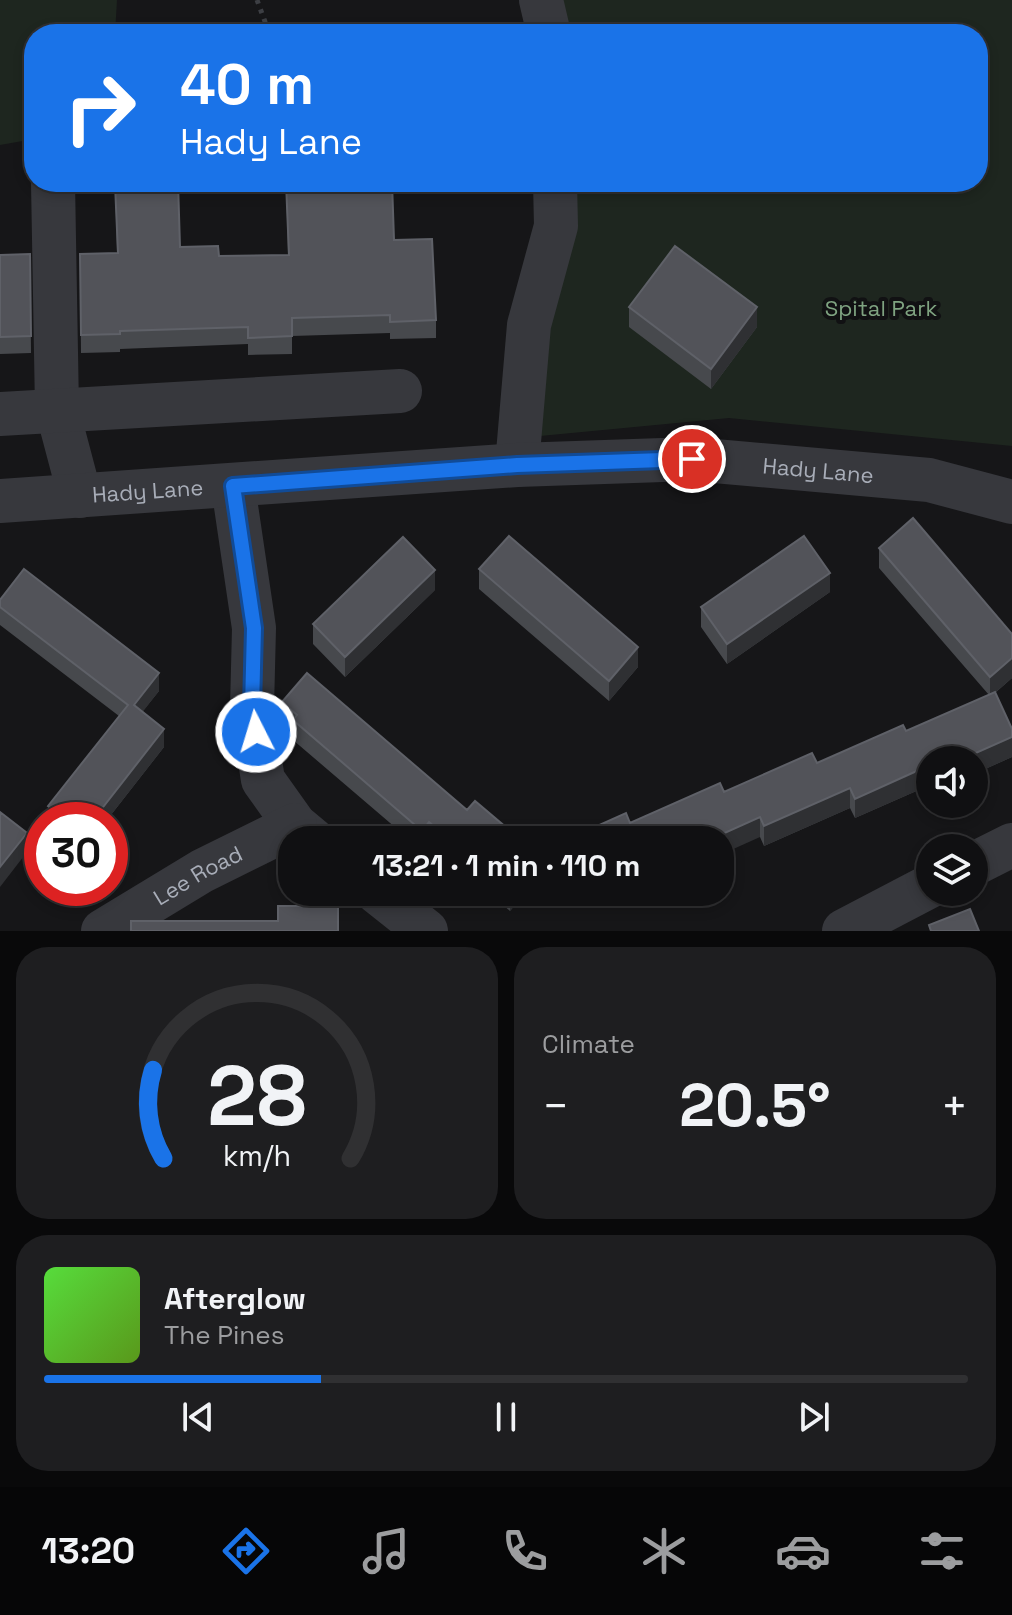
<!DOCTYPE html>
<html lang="en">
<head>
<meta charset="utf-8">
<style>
	body { margin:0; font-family:"Space Grotesk",sans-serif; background:#1e1e20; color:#f1f3f6; height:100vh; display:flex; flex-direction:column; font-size:30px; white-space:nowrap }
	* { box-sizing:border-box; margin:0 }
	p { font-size:26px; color:#9c9d9f }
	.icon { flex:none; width:44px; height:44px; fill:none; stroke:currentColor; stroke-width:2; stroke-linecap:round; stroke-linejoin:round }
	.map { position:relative; height:931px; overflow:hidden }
	.drawer { display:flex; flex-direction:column; gap:16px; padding:16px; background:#09090a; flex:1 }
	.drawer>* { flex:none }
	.hud { position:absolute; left:24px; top:24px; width:964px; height:168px; border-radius:32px; box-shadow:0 4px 12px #0003,0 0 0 2px #303032; background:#1a73e8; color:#fff; overflow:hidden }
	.buttons { position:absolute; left:916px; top:746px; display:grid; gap:16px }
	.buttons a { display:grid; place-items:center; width:72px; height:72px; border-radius:50%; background:#101012; box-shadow:0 4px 12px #0003,0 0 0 2px #303032; font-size:40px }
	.speed { position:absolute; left:24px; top:802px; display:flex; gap:16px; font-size:40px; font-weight:700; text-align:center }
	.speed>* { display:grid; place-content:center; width:104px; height:104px; border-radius:50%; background:#101012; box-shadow:0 4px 12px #0003,0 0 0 2px #303032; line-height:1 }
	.speed .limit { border:12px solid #d22; background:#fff; color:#111 }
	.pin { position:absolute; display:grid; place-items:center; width:68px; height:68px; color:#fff; margin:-34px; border:4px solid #fff; border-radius:50%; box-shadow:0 2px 8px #0007 }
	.me { position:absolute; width:88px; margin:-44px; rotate:355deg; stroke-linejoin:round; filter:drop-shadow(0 0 6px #0008) }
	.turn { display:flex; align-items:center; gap:28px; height:168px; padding:0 24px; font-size:36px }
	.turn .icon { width:104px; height:104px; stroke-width:2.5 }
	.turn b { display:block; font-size:56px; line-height:68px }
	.big { font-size:60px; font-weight:700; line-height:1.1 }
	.drawer .tile { flex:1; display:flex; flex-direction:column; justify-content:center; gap:12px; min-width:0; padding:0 28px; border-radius:32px; background:#1e1e20 }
	.drawer .dial { align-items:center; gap:0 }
	.dial svg { height:208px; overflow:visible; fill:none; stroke:#303032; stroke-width:7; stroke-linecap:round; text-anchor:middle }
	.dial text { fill:#f1f3f6; stroke:none }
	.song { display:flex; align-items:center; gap:24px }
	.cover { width:96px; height:96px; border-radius:12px; background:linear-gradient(135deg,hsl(110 70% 55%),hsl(90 70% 35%)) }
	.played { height:8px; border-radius:4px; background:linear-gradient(90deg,#1a73e8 30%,#303032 30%) }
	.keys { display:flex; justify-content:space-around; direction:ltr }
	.heat { display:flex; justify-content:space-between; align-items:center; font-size:44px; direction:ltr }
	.drawer .tiles { flex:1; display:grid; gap:16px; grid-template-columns:1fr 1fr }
	.tile:last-child { grid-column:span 2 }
	.trip { position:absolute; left:278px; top:826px; width:456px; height:80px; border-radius:32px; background:#101012; box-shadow:0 4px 12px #0003,0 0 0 2px #303032; font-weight:700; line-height:80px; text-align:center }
	.tabs { display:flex; height:128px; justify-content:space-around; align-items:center; background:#060607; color:#9c9d9f }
	.tabs .icon { width:56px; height:56px }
	.tabs .selected { color:#1a73e8 }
	.tabs b { font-size:36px; color:#f1f3f6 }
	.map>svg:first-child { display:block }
</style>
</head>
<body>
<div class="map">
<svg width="1012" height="931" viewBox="0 0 1012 931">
	<rect width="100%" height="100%" fill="#161618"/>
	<path fill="#1e261f" d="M 0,0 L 117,0 L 115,34 L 34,34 L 34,139 L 0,145 Z
		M 542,0 L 1012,0 L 1012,446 L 729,418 L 519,438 L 555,182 L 978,182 L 978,34 L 549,34 Z"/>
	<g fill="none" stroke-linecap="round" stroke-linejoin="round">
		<path stroke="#3d3f44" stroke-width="5" stroke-dasharray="4 6" stroke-linecap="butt" d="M 257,0 L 267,27 L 363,34"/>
		<g stroke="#37383d" stroke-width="44">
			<path d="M 541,0 L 549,34"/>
			<path d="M 53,182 L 57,409 L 80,496"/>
			<path d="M 0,414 L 400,391"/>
			<path d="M 517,465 L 529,325 L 556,226 L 555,182"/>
			<path d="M 233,486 L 254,628 L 252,708 L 263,780 L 295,825 L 313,840"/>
			<path id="s1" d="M 0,501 L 517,465 L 692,459 L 929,480 L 1012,502"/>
			<path d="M 974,864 L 1012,845"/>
			<path d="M 377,892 L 426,931"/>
			<path id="s2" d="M 103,931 L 202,871 L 295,825"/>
			<path d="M 844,931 L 930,886"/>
		</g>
	</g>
	<path fill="#47494d" d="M 286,182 L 394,240 L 436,320 L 436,338 L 390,339 L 390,333 L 292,336 L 292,354 L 248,355 L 248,344 L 120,349 L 120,352 L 81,353 L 80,254 L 117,253 L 115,184 L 180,247 L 219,256 L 288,255 Z
		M 30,254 L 31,353 L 0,354 L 0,255 Z
		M 629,307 L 757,327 L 711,389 L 629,327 Z
		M 879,548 L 1012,678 L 995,693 L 1012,757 L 974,774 L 974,760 L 930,760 L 930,785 L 855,818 L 850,808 L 764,846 L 760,837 L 630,823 L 817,763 L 906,731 L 989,695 L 879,568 Z
		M 479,569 L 638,667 L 609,701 L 479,589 Z
		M 435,590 L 345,677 L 313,644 L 313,624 Z
		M 830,592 L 727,664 L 701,627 L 701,607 Z
		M 0,600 L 159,691 L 142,712 L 164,747 L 107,820 L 48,820 L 48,806 L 119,716 L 0,625 Z
		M 282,702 L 467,810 L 521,840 L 410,840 L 293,740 L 293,731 L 282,722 Z
		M 488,892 L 526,892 L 510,911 Z
		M 571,892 L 612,892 L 578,907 Z"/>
	<path fill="#2f3033" d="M 757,307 L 757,327 L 711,389 L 711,369 Z
		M 435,570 L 435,590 L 345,677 L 345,657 Z
		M 830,573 L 830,592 L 727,664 L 727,644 Z
		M 638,647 L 638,667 L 609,701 L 609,681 Z
		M 1012,658 L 1012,678 L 990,697 L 990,677 Z
		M 159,673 L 159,691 L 134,723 L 134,705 Z
		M 164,729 L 164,747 L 107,820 L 93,820 Z
		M 1012,737 L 1012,757 L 974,774 L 974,760 L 960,760 Z
		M 930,765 L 930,785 L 855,818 L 855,799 Z
		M 850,788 L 850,808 L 764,846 L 764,826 Z
		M 760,817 L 760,837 L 720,855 L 720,840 L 709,840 Z
		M 429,822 L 429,840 L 422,840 L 422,831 Z
		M 27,833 L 27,852 L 0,887 L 0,867 Z
		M 510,892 L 526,892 L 510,911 Z
		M 578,892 L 612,892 L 578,907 Z"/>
	<path fill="#525359" stroke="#5f6168" stroke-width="2" d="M 178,182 L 180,247 L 218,246 L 219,256 L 289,255 L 286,182 L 392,182 L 394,240 L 432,239 L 436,320 L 390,322 L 390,315 L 292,318 L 292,336 L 248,338 L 248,327 L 120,331 L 120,334 L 81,335 L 80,254 L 118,253 L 115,184 Z
		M 675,246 L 757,307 L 711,369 L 629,307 Z
		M 30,254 L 31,336 L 0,337 L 0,255 Z
		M 913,518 L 1012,634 L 1012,658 L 990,677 L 879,548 Z
		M 509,536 L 638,647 L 609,681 L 479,569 Z
		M 804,536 L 830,573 L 727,644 L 701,607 Z
		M 403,537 L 435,570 L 345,657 L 313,624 Z
		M 24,569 L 159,673 L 134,705 L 164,729 L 93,820 L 65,820 L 48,806 L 128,705 L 0,607 L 0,600 Z
		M 307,673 L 467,810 L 475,801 L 521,840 L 450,840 L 429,822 L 422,831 L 293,720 L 297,715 L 282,702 Z
		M 995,692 L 1012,729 L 1012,737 L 960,760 L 944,760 L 944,759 L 941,760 L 930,760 L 930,765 L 855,799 L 850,788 L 764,826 L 760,817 L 709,840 L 566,840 L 626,813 L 630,823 L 720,783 L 724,792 L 812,753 L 817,763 L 903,725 L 906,731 Z
		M 0,812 L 27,833 L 0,867 Z
		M 278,906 L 338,906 L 338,931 L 131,931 L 131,921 L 278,921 Z
		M 970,909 L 979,931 L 931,931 L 929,925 Z"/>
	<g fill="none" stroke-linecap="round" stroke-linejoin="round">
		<g stroke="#114b97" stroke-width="20">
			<path id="route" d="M 256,732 L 252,708 L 254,628 L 233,486 L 517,465 L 692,459"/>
		</g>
		<use href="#route" stroke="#1a73e8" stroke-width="14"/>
	</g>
	<g text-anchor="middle" stroke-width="8" stroke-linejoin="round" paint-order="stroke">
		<g font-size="22" fill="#7fa381" stroke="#111113">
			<text x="881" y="316">Spital Park</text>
		</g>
		<g font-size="22" fill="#a8adb8" stroke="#111113">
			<text dy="8" stroke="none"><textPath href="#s1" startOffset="820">Hady Lane</textPath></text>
			<text dy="8" stroke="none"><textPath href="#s1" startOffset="148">Hady Lane</textPath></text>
			<text dy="8" stroke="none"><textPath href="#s2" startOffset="110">Lee Road</textPath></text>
		</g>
	</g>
</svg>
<div class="buttons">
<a><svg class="icon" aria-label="sound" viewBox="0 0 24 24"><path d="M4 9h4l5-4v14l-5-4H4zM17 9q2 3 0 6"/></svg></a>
<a><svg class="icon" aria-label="layers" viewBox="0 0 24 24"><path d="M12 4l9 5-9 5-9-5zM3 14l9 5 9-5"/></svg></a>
</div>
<div class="speed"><div class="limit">30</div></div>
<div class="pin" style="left:692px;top:459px;background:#d93025"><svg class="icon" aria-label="arrive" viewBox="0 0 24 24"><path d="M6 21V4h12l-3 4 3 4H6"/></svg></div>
<svg class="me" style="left:256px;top:732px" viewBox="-20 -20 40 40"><circle r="17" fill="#1a73e8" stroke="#fff" stroke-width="3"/><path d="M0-11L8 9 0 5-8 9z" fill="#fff"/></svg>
<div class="trip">13:21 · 1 min · 110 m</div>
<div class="hud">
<div class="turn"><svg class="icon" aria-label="right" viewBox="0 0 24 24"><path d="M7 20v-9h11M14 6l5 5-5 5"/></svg><div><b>40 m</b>Hady Lane</div></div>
</div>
</div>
<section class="drawer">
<div class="tiles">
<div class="tile dial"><svg viewBox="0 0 100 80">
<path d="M14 69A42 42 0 1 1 86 69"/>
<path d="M14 69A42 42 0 0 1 10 35" stroke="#1a73e8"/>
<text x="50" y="56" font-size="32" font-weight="700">28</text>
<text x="50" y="72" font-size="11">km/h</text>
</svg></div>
<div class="tile"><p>Climate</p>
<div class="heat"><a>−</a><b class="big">20.5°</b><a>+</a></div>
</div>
<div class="tile">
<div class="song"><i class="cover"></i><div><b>Afterglow</b><p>The Pines</p></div></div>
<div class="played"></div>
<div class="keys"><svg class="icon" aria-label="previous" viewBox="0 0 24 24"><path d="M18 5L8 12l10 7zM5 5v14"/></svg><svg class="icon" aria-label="pause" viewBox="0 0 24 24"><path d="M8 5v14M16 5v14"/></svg><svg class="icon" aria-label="next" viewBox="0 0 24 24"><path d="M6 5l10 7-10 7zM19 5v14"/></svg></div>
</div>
</div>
</section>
<nav class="tabs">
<b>13:20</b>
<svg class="icon selected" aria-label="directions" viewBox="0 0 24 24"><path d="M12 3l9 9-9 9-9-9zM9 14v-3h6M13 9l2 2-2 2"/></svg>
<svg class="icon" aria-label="music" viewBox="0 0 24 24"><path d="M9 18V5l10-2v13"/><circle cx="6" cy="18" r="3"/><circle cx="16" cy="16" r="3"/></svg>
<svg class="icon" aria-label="phone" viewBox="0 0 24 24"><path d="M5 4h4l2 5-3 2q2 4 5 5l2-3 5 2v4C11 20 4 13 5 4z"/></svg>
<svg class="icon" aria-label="climate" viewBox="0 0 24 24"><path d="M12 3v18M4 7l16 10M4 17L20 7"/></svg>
<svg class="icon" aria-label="car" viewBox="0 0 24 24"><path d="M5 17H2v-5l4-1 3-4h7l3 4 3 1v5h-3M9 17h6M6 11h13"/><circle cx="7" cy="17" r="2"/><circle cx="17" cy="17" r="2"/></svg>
<svg class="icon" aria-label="filters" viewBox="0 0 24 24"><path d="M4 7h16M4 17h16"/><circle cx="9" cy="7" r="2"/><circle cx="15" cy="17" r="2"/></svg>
</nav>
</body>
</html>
